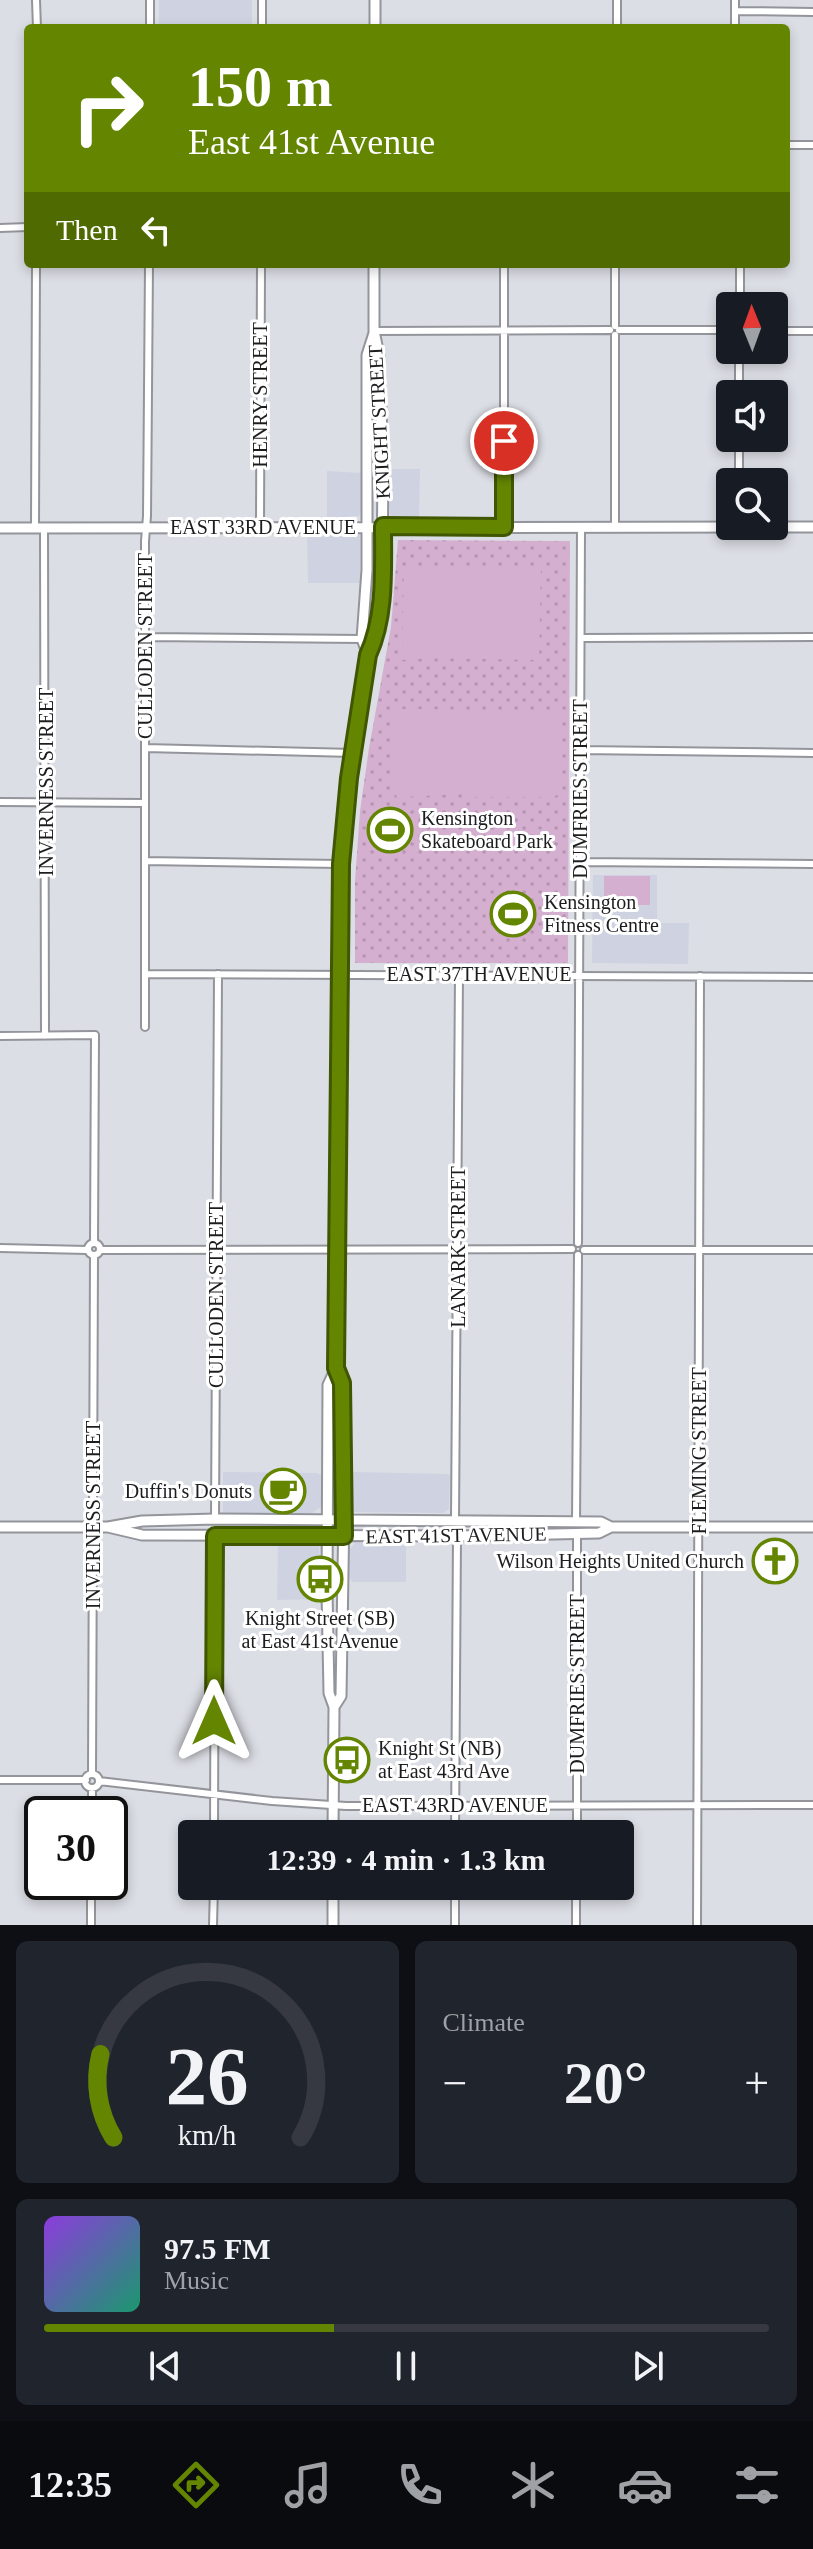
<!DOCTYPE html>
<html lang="en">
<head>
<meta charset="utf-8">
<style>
	body { margin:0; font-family:Georgia,serif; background:#20242c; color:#f1f3f6; height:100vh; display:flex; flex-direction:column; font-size:30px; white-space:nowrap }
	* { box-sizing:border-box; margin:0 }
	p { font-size:26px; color:#9ea1a6 }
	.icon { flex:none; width:44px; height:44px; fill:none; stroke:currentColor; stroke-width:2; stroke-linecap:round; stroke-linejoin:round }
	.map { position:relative; height:1925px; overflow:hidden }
	.details { display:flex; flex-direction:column; gap:16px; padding:16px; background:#0d0f14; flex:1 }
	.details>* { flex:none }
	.banner { position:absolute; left:24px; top:24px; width:766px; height:244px; border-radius:8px; box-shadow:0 4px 12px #0003; background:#638500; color:#fff; overflow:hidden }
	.needle { width:52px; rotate:359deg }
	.buttons { position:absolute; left:716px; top:292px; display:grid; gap:16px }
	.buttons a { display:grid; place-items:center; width:72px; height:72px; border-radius:8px; background:#171b24; box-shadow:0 4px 12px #0003; font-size:40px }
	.speed { position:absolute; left:24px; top:1796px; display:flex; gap:16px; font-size:40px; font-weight:700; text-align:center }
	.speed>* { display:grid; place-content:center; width:104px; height:104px; border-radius:50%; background:#171b24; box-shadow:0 4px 12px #0003; line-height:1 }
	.speed .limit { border:4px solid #111; border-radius:12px; background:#fff; color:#111 }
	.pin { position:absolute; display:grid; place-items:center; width:68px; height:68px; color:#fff; margin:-34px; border:4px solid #fff; border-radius:50%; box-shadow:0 2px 8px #0007 }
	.me { position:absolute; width:88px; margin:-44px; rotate:0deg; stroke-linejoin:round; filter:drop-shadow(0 0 6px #0008) }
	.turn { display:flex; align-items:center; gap:28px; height:168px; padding:0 32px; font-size:36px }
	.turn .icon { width:104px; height:104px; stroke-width:2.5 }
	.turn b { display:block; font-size:56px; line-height:68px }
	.then { display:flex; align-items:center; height:76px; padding:0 32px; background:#0003; gap:16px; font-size:30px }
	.big { font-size:60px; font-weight:700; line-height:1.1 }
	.details .tile { flex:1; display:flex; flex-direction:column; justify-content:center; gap:12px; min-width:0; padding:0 28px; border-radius:12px; background:#20242c }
	.details .dial { align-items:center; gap:0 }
	.dial svg { height:208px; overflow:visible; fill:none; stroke:#363941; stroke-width:7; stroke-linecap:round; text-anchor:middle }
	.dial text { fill:#f1f3f6; stroke:none }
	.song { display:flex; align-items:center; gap:24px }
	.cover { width:96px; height:96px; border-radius:12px; background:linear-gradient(135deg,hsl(270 70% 55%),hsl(160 70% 35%)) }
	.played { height:8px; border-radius:4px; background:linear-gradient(90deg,#638500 40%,#363941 40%) }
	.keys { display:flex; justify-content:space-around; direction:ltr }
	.heat { display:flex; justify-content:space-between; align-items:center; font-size:44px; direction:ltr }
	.details .tiles { flex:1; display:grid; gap:16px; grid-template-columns:1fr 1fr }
	.tile:last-child { grid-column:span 2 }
	.trip { position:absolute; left:178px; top:1820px; width:456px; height:80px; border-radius:8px; background:#171b24; box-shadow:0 4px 12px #0003; font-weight:700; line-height:80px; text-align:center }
	.tabs { display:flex; height:128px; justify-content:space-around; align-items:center; background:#090b0e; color:#9ea1a6 }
	.tabs .icon { width:56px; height:56px }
	.tabs .on { color:#638500 }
	.tabs b { font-size:36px; color:#f1f3f6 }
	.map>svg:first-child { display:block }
</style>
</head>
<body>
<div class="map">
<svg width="813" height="1925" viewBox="0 0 813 1925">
	<defs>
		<pattern id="park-dots" width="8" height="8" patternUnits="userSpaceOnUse" patternTransform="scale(2)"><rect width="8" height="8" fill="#d5afd0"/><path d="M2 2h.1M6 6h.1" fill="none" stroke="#b696b2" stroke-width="1.8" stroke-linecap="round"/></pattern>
	</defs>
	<rect width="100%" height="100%" fill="#dcdee5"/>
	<path fill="#cfd3e1" d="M 159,0 L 252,0 L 252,28 L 159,28 Z
		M 393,469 L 420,469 L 419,518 L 396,518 L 390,515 L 389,471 Z
		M 327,471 L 361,473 L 361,512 L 359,516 L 327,518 Z
		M 307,533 L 353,533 L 360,535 L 360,583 L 308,583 Z
		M 593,875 L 657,875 L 657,923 L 689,923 L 688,964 L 592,963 Z
		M 223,1472 L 317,1473 L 321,1475 L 321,1507 L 312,1513 L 223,1514 Z
		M 354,1472 L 448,1474 L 450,1476 L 449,1509 L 443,1513 L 355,1512 L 350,1507 L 350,1475 Z
		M 278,1542 L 312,1542 L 319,1546 L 322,1599 L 277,1600 Z
		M 406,1542 L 406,1582 L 353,1582 L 349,1578 L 350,1549 L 355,1543 Z"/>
	<path fill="url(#park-dots)" d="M 398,540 L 570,541 L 568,963 L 355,963 L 355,881 L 360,811 L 369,748 L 391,627 Z"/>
	<path fill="#d5afd0" d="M 404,566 L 498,567 L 498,569 L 541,567 L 539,660 L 432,658 L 402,660 Z
		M 396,709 L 559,711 L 558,794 L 554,797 L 468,797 L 467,794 C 443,794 421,797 397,797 L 392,789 L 392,712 Z
		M 381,814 L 407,826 L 409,832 L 414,834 L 411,841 C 400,836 389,847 377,842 L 371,832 L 376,816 Z
		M 604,876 L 650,876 L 650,905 L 610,905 L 610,901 L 604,901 Z"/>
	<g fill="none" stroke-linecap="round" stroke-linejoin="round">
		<g stroke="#93959b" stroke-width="10">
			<path id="street" d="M 36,0 L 37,28
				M 150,0 L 150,28
				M 735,11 L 813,12
				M 262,28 L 262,0
				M 617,28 L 617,0
				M 735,28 L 735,0
				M 786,145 L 813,145
				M 0,228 L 28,227
				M 740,264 L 740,306
				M 615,326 L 615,264
				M 619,330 L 730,330
				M 374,331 L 610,330
				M 774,331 L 813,331
				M 615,335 L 615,527
				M 739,394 L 739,350
				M 739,482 L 739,438
				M 260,526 L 261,264
				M 504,527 L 504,264
				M 35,528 L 36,264
				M 44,528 L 45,1036
				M 145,637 L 362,639
				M 582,638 L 813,637
				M 145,748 L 353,753
				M 580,750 L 813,753
				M 0,802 L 144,803
				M 145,861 L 341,864
				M 579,862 L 813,864
				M 145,974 L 813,977
				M 145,1027 L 145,541 L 147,516 L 149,264
				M 0,1036 L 95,1035 L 94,1243
				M88 1249a6 6 0 1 1 12 0a6 6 0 1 1-12 0Z
				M 578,1243 L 581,527
				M 0,1248 L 87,1250
				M 100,1250 L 572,1249
				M 584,1250 L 813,1250
				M 215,1519 L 218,974
				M 455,1519 L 459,974
				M 576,1521 L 578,1255
				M 92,1774 L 94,1256
				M85 1781a7 7 0 1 1 14 0a7 7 0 1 1-14 0Z
				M 0,1780 L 86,1780
				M 99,1781 L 272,1801 L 346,1806 L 813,1805
				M 92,1814 L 92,1788
				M 214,1834 L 215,1536
				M 455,1834 L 457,1536
				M 577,1834 L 577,1533
				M 91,1925 L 91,1882
				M 213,1925 L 214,1886
				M 455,1925 L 455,1886
				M 576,1925 L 576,1886
				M 697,1925 L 700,976"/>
		</g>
		<g stroke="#93959b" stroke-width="13">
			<path id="secondary" d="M 375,0 L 375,28
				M 0,528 L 813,527
				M 368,655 L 362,639 L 367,570 L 367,355 L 374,333
				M 0,1527 L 108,1527 L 142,1521 L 215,1519 L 601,1522 L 611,1527
				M 108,1527 L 142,1535 L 457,1536 L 599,1533 L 611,1527 L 813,1527
				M 334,1707 L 341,1696 L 344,1510 L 342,1383 L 336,1368
				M 333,1834 L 334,1707 L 329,1693 L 327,1591 L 328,1385 L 336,1368 L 341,864 L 349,778 L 368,655 L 375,641 L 382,579 L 383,466 L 379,355 L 374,331 L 374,264
				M 333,1925 L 333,1886"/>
		</g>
		<use href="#street" stroke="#fff" stroke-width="6"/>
		<use href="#secondary" stroke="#fff" stroke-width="9"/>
	</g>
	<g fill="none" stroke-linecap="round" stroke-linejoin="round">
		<g stroke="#405600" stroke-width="20">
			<path id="route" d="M 214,1721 L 215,1536 L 344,1536 L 342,1383 L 336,1368 L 341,864 L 349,778 L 368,655 C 386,616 383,568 383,526 L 504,527 L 504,441"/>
		</g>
		<use href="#route" stroke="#638500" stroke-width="14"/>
	</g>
	<defs>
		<g id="stadium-ring" transform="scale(2.3)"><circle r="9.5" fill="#fff" stroke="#638500" stroke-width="1.5"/><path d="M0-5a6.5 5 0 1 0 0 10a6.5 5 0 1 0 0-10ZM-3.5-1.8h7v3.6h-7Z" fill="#638500"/></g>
		<g id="cafe-ring" transform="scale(2.3)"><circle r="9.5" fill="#fff" stroke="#638500" stroke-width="1.5"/><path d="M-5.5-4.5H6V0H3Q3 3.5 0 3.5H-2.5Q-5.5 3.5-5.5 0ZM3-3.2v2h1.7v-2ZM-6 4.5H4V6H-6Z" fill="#638500"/></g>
		<g id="church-ring" transform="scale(2.3)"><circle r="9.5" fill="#fff" stroke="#638500" stroke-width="1.5"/><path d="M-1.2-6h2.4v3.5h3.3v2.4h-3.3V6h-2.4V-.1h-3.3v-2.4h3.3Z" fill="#638500"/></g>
		<g id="bus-ring" transform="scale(2.3)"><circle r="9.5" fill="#fff" stroke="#638500" stroke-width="1.5"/><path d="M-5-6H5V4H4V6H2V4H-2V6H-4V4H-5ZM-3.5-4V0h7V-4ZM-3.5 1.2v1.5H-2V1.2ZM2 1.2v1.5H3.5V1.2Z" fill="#638500"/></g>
	</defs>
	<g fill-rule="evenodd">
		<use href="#stadium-ring" x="390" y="830"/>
		<use href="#stadium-ring" x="513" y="914"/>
		<use href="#cafe-ring" x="283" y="1491"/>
		<use href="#church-ring" x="775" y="1561"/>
		<use href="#bus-ring" x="320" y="1579"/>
		<use href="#bus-ring" x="347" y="1760"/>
	</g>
	<g text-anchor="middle" stroke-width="6" stroke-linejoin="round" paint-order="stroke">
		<g font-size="20" fill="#1d1d20" stroke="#fff">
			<text transform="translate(260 395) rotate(-90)" y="7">HENRY STREET</text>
			<text transform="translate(379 422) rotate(-93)" y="7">KNIGHT STREET</text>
			<text x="263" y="534">EAST 33RD AVENUE</text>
			<text transform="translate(145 646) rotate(-90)" y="7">CULLODEN STREET</text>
			<text transform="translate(46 782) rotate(-90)" y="7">INVERNESS STREET</text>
			<text transform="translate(580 789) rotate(-90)" y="7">DUMFRIES STREET</text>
			<text x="479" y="981">EAST 37TH AVENUE</text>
			<text transform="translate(458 1247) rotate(-90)" y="7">LANARK STREET</text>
			<text transform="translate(216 1295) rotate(-90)" y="7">CULLODEN STREET</text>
			<text transform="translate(699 1451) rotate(-90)" y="7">FLEMING STREET</text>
			<text transform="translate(93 1515) rotate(-90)" y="7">INVERNESS STREET</text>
			<text transform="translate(456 1535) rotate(-1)" y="7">EAST 41ST AVENUE</text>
			<text transform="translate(577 1684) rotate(-90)" y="7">DUMFRIES STREET</text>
			<text x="455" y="1812">EAST 43RD AVENUE</text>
		</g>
		<g font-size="20" fill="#1d1d20" stroke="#fff" text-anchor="start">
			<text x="421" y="825">Kensington<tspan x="421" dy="23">Skateboard Park</tspan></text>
			<text x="544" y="909">Kensington<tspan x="544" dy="23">Fitness Centre</tspan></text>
			<text x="252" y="1498" text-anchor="end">Duffin's Donuts</text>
			<text x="744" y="1568" text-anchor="end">Wilson Heights United Church</text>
			<text x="320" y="1625" text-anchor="middle">Knight Street (SB)<tspan x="320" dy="23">at East 41st Avenue</tspan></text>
			<text x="378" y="1755">Knight St (NB)<tspan x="378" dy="23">at East 43rd Ave</tspan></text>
		</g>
	</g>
</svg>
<div class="buttons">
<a><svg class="needle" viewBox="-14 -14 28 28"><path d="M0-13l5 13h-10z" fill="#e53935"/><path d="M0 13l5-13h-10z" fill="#9ea1a6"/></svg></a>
<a><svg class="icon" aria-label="sound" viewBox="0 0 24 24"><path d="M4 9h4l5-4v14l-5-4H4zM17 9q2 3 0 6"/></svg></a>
<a><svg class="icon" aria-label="search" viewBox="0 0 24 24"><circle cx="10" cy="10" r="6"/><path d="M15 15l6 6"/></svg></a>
</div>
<div class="speed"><div class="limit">30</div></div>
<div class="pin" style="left:504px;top:441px;background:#d93025"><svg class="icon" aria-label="arrive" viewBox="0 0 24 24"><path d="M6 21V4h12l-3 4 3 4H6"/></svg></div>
<svg class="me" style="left:214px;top:1721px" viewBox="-20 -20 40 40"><path d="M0-17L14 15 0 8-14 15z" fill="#638500" stroke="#fff" stroke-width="4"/></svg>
<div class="trip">12:39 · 4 min · 1.3 km</div>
<div class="banner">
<div class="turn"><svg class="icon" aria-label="right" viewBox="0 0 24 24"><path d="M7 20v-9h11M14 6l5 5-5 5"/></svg><div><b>150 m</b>East 41st Avenue</div></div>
<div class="then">Then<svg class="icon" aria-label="left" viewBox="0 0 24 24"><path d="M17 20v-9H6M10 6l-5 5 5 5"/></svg></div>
</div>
</div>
<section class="details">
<div class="tiles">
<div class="tile dial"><svg viewBox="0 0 100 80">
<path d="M14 69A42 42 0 1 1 86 69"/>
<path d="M14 69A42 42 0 0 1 9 37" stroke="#638500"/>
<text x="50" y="56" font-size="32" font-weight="700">26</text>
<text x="50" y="72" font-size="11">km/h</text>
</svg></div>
<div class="tile"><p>Climate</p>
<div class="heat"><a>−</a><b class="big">20°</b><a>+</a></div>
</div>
<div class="tile">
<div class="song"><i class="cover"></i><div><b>97.5 FM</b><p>Music</p></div></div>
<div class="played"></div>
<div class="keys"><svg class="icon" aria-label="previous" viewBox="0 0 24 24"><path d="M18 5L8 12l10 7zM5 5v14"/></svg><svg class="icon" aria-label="pause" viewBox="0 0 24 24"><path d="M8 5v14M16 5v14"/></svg><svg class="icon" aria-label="next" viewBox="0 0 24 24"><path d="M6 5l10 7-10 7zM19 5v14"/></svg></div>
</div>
</div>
</section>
<nav class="tabs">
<b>12:35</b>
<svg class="icon on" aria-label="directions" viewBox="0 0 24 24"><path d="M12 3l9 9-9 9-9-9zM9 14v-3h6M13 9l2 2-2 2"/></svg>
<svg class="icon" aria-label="music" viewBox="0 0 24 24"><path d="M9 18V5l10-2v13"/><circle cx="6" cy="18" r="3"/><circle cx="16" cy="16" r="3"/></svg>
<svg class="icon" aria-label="phone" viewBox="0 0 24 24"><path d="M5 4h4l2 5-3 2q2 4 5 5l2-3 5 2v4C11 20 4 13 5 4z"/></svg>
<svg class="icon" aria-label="climate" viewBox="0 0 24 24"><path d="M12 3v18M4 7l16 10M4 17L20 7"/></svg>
<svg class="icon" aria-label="car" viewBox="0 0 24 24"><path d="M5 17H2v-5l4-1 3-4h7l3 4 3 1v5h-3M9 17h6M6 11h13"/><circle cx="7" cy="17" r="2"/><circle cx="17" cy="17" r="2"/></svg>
<svg class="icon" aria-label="filters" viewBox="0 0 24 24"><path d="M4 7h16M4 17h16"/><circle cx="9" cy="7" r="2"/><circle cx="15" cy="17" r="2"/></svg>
</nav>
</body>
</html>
